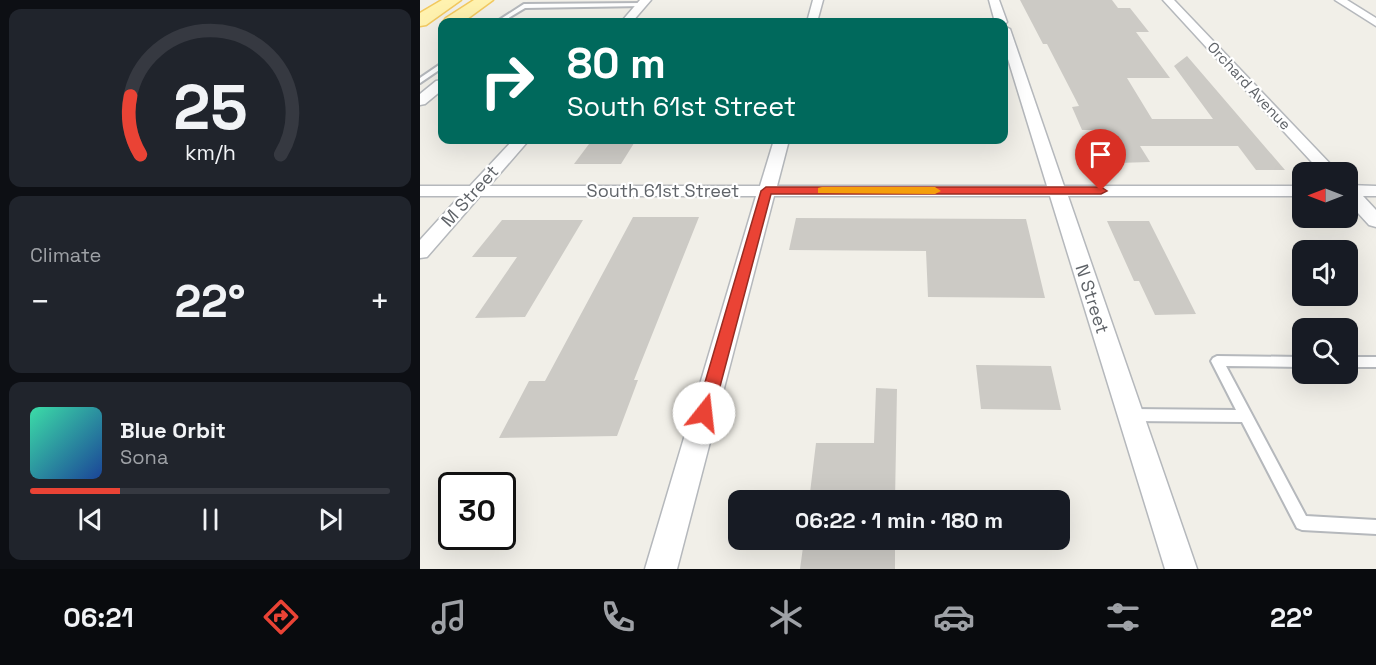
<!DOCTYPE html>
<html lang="en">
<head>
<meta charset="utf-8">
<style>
	body { margin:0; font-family:"Space Grotesk",sans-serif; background:#20242c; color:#f1f3f6; height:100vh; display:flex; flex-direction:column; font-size:22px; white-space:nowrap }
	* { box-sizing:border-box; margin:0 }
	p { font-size:20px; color:#9ea1a6 }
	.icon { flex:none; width:33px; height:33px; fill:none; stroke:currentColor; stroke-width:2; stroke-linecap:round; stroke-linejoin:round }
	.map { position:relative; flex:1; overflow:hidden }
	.drawer { display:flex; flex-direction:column; gap:9px; padding:9px; background:#0d0f14; width:420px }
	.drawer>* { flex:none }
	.banner { position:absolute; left:18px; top:18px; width:570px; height:126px; border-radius:12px; box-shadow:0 6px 24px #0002; background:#00695c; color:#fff; overflow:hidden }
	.needle { width:39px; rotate:270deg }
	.fabs { position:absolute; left:872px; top:162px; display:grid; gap:12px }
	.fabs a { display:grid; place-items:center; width:66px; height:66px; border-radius:12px; background:#171b24; box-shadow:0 6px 24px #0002; font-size:30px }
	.speed { position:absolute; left:18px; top:472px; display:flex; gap:12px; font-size:30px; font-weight:700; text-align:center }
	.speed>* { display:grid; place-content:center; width:78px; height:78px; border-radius:50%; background:#171b24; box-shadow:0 6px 24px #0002; line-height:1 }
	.speed .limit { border:3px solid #111; border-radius:9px; background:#fff; color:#111 }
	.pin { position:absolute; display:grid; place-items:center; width:51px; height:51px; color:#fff; margin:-62px -26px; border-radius:50% 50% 50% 0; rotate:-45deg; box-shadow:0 0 6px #0007 }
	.pin .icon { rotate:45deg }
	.me { position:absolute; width:66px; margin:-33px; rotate:16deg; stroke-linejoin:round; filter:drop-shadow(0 0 4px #0008) }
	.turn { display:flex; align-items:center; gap:21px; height:126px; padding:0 30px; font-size:27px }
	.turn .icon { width:78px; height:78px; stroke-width:2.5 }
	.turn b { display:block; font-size:42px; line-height:51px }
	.big { font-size:45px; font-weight:700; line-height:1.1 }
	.drawer .tile { flex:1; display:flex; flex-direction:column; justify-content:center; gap:9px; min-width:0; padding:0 21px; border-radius:12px; background:#20242c }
	.drawer .dial { align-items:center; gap:0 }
	.dial svg { height:156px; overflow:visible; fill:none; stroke:#363941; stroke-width:7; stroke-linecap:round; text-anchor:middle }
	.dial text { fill:#f1f3f6; stroke:none }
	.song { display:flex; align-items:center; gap:18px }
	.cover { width:72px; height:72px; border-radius:9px; background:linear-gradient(135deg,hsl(160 70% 55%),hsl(220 70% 35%)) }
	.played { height:6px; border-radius:3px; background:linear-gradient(90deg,#ea4335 25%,#363941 25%) }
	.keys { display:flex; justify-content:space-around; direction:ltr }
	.heat { display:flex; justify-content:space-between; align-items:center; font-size:33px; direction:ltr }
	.trip { position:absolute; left:308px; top:490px; width:342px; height:60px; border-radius:12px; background:#171b24; box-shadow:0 6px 24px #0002; font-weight:700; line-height:60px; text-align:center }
	.tab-bar { display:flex; height:96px; justify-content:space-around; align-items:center; background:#090b0e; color:#9ea1a6 }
	.tab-bar .icon { width:42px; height:42px }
	.tab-bar .active { color:#ea4335 }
	.tab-bar b { font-size:27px; color:#f1f3f6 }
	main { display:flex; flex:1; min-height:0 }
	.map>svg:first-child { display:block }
</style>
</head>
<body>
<main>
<section class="drawer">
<div class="tile dial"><svg viewBox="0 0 100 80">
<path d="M14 69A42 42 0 1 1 86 69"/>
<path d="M14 69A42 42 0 0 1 9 39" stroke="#ea4335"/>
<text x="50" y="56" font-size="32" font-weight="700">25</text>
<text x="50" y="72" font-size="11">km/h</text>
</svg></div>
<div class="tile"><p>Climate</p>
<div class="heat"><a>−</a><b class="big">22°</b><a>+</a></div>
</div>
<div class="tile">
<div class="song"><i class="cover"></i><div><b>Blue Orbit</b><p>Sona</p></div></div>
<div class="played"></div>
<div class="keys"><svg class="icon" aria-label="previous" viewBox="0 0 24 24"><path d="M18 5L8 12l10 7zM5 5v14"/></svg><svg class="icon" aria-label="pause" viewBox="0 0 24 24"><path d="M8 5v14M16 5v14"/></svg><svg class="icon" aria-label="next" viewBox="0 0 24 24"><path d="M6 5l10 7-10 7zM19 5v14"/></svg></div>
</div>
</section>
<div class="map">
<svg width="956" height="569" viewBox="0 0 956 569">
	<rect width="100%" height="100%" fill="#f1efe8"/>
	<path fill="#cccac5" d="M 600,0 L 692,0 L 698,8 L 710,8 L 729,32 L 716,32 L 750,78 L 707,78 L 732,119 L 793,119 L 754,66 L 767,56 L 865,170 L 836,170 L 818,146 L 720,146 L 730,162 L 698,163 L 681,130 L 662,130 L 652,107 L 659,106 L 627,44 L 623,44 Z
		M 172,140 L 216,140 L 201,164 L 154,164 Z
		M 213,217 L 279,217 L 214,380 L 218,380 L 197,436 L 79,438 L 109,381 L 125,381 Z
		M 376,218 L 606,219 L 625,298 L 508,297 L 506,251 L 369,250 Z
		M 82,220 L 163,220 L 105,317 L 55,318 L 97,257 L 52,257 Z
		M 687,221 L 729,221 L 776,314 L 735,315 L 719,281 L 714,281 Z
		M 556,365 L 631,366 L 641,410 L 561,409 Z
		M 456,388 L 477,389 L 475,501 L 389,501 L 396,443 L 454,443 Z
		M 384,540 L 475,540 L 475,569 L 380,569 Z"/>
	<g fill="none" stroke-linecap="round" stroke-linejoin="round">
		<g stroke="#b5b8bc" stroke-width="4">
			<path id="lane" d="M 222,3 L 224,6 L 105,8 L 82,22 L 76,22 L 104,4 Z
				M 22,63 L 22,68 L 0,83 L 0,78 Z
				M 797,356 L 882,357 L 882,367 L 806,366 L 886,516 L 956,520 L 956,534 L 882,530 L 877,528 L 822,422 L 711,421 L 706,419 L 705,415 L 706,411 L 711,409 L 816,410 L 791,361 L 793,358 Z
				M 927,357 L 956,357 L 956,367 L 927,367 Z"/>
		</g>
		<g stroke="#b5b8bc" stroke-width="3">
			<path id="street" d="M 220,0 L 231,0 L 212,22 L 201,22 Z
				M 393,0 L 403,0 L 397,22 L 387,22 Z
				M 569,0 L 579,0 L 587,22 L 585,24 L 575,22 Z
				M 743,0 L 754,0 L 918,172 L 901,172 Z
				M 915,0 L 927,0 L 956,18 L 956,26 Z
				M 584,26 L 590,29 L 644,186 L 882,186 L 882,196 L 648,196 L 777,569 L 745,569 L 630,196 L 354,196 L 257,569 L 225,569 L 336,196 L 60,196 L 7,257 L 0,258 L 0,240 L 40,196 L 0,196 L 0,186 L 50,186 L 93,140 L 109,140 L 69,186 L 340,186 L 354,140 L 369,140 L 357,186 L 627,186 L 584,46 Z
				M 22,80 L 22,90 L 5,104 L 0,105 L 0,94 L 16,81 Z
				M 927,185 L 956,186 L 956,196 L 943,196 L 956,210 L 956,227 L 949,225 L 927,201 Z"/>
		</g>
		<g stroke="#f2c960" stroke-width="3">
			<path id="primary" d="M 22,0 L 41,0 L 6,25 L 0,26 L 0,13 Z
				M 54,0 L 73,0 L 43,22 L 23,22 L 26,18 Z"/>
		</g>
		<use href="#lane" fill="#fff" fill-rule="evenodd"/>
		<use href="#street" fill="#fff" fill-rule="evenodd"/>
		<use href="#primary" fill="#fff2af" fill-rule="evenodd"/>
	</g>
	<path fill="#ea4335" stroke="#982c22" stroke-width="1.5" d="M 346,187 L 681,187 L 687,191 L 681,194 L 351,194 L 293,413 L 290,418 L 284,420 L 278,418 L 276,413 L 341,191 Z"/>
	<path fill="#f59e0b" d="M 402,187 L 515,187 L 521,191 L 515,194 L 398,193 L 398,188 Z"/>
	<g text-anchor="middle" stroke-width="4.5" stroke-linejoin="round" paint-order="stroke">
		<g font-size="15" fill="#5f6368" stroke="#fff">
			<text transform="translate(829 86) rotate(47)" y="5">Orchard Avenue</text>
		</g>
		<g font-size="18" fill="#5f6368" stroke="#fff">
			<text x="243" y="197">South 61st Street</text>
			<text transform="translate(50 196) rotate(-48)" y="6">M Street</text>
			<text transform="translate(672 299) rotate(72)" y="6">N Street</text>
		</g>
	</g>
</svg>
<div class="fabs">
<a><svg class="needle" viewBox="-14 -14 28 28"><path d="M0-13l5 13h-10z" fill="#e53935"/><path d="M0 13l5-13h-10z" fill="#9ea1a6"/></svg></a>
<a><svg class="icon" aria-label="sound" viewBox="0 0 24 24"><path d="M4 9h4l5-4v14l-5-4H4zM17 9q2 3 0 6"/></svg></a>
<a><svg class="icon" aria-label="search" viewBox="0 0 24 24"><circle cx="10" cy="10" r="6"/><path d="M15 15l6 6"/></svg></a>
</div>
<div class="speed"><div class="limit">30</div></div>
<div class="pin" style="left:681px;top:191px;background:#d93025"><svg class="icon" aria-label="arrive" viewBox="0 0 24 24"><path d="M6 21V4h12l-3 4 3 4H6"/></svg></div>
<svg class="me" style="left:284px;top:413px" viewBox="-20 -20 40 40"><circle r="19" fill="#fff"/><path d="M0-13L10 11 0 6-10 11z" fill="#ea4335"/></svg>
<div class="trip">06:22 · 1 min · 180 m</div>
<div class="banner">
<div class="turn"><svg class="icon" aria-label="right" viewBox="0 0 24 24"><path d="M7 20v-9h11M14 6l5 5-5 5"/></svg><div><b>80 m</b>South 61st Street</div></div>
</div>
</div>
</main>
<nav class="tab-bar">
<b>06:21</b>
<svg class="icon active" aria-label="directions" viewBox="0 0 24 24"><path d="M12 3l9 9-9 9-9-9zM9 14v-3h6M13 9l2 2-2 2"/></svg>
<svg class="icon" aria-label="music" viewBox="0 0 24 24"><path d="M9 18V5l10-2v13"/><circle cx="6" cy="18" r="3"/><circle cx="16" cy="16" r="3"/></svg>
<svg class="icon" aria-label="phone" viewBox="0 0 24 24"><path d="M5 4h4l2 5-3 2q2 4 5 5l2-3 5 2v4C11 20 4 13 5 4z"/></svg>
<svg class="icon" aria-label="climate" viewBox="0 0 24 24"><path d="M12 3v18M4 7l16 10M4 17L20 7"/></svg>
<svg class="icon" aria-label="car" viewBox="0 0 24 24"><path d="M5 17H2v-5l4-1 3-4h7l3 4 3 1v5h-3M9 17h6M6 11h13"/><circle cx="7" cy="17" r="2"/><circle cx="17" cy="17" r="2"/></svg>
<svg class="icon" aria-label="filters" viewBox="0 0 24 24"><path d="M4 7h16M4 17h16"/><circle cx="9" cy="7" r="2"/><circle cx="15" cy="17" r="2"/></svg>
<b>22°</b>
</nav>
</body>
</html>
